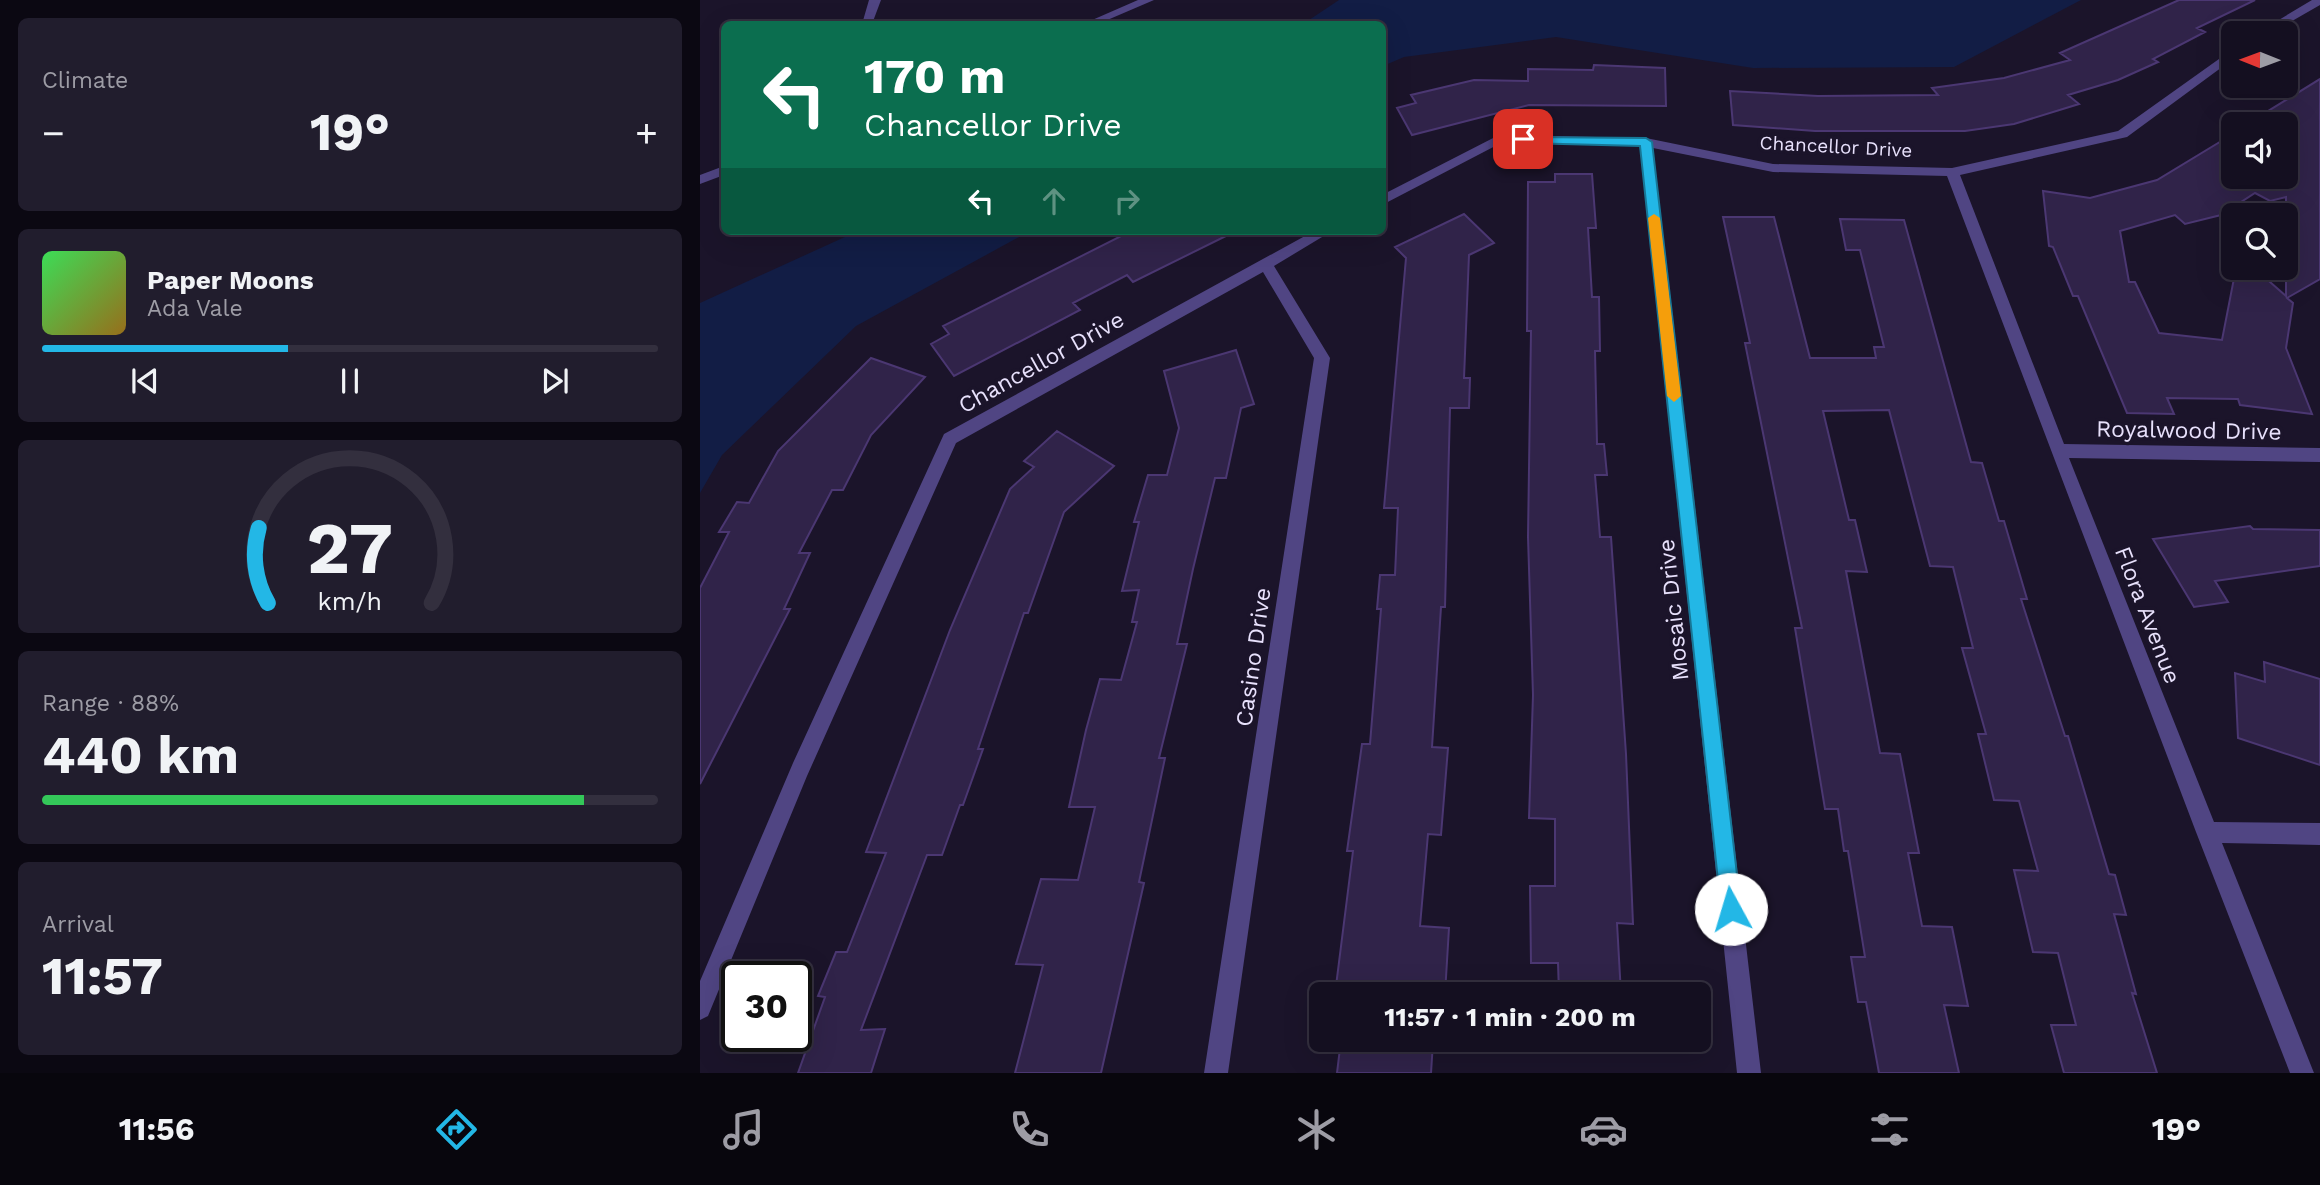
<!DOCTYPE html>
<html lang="en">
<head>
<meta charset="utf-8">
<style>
	body { margin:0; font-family:"Work Sans",sans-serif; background:#211d2d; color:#f1f3f6; height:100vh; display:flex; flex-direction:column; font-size:26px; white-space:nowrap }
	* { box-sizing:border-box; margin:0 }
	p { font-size:23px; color:#9d9ca5 }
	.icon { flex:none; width:38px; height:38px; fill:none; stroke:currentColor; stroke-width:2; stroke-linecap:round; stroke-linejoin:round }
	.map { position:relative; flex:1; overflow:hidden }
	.sheet { display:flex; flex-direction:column; gap:18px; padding:18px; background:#0b0812; width:700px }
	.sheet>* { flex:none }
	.guide { position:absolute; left:21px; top:21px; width:665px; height:214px; border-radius:10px; box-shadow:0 7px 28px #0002,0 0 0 2px #332f3e; background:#0b6e4f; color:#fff; overflow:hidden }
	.needle { width:46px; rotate:271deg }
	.controls { position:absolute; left:1521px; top:21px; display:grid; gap:14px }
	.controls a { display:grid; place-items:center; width:77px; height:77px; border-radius:10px; background:#140f20; box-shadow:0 7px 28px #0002,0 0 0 2px #332f3e; font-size:35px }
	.speed { position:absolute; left:21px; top:961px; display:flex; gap:14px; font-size:35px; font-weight:700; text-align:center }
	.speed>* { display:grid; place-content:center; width:91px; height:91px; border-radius:50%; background:#140f20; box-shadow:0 7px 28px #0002,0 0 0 2px #332f3e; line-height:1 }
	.speed .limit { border:4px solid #111; border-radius:10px; background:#fff; color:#111 }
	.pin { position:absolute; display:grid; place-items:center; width:60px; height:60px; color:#fff; margin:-30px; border-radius:14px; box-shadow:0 4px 10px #0006 }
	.me { position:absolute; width:77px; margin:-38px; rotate:354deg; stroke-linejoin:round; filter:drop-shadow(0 0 5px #0008) }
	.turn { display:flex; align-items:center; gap:24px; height:147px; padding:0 28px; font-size:32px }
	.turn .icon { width:91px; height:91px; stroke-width:2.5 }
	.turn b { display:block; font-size:49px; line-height:60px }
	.lanes { display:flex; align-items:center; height:66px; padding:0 28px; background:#0003; justify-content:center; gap:35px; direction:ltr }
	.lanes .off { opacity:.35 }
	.big { font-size:52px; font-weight:700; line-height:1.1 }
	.sheet .tile { flex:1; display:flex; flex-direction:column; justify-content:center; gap:10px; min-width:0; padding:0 24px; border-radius:10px; background:#211d2d }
	.sheet .dial { align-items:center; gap:0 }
	.dial svg { height:182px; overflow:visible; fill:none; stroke:#332f3e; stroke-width:7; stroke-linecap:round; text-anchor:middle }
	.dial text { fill:#f1f3f6; stroke:none }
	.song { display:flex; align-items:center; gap:21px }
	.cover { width:84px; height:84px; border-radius:10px; background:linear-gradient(135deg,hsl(130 70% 55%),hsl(40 70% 35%)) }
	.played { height:7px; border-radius:4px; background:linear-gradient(90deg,#23b7e6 40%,#332f3e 40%) }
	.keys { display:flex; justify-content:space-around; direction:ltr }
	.heat { display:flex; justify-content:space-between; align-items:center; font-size:38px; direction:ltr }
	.charge { height:10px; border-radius:5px; background:linear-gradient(90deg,#34c759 88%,#332f3e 0) }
	.trip { position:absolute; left:609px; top:982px; width:402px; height:70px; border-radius:10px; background:#140f20; box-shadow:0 7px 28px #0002,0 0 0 2px #332f3e; font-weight:700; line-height:70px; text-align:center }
	.tabs { display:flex; height:112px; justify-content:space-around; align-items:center; background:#08060d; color:#9d9ca5 }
	.tabs .icon { width:49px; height:49px }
	.tabs .active { color:#23b7e6 }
	.tabs b { font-size:32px; color:#f1f3f6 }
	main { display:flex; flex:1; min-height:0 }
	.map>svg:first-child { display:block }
</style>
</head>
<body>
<main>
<section class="sheet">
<div class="tile"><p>Climate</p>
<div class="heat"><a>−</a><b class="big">19°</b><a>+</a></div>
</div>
<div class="tile">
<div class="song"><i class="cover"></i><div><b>Paper Moons</b><p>Ada Vale</p></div></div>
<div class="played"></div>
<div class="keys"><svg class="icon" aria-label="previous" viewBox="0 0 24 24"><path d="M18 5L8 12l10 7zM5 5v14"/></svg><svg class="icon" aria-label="pause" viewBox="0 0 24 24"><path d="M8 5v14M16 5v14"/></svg><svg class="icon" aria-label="next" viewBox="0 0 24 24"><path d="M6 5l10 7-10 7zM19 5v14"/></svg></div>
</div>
<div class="tile dial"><svg viewBox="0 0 100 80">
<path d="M14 69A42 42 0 1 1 86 69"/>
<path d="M14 69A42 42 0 0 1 10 36" stroke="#23b7e6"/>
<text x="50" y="56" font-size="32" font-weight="700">27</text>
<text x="50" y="72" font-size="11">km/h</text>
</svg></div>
<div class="tile"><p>Range · 88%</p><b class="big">440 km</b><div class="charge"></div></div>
<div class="tile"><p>Arrival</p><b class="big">11:57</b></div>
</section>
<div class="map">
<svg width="1620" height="1073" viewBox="0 0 1620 1073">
	<rect width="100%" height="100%" fill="#1b142a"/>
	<path fill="#121d45" d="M 639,0 L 1381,0 L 1254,67 L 1053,68 L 856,37 L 704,57 L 683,66 L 682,24 L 603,24 Z
		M 158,231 L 330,231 L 156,326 L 22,455 L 0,493 L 0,303 Z"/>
	<path fill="#302349" stroke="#4b3772" stroke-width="2" fill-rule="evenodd" d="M 1479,0 L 1555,0 L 1497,28 L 1505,32 L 1453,59 L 1458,62 L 1418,80 L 1368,95 L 1379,104 L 1314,124 L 1265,131 L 1115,131 L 1033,125 L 1030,91 L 1118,96 L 1238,95 L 1232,88 L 1304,78 L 1370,60 L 1360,53 Z
		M 894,65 L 965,68 L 966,106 L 829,105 L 712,135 L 697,108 L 716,103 L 711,95 L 774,80 L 828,81 L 828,69 L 893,70 Z
		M 1620,79 L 1620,279 L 1587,298 L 1593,303 L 1586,348 L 1612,414 L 1540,405 L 1538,399 L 1467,398 L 1474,414 L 1427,413 L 1378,296 L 1373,296 L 1353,247 L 1349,246 L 1343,191 L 1390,198 L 1457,180 L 1533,134 L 1533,177 L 1586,177 L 1586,124 L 1547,124 ZM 1555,193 L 1570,201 L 1586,197 L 1586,296 L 1554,268 L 1536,268 L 1522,340 L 1459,333 L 1435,282 L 1429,282 L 1420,231 L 1475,215 L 1485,224 L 1521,215 Z
		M 855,174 L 892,174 L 896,228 L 888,228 L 892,297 L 899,297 L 900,351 L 895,351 L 897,444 L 904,444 L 907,475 L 895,475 L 900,537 L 911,537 L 926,754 L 933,924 L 917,923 L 921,994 L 859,994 L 858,963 L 831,963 L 830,886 L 855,886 L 855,819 L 829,818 L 833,695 L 828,537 L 831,331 L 827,331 L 828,182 L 855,182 Z
		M 764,214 L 794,243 L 769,255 L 764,378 L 770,378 L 769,408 L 750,408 L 745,607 L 741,607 L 732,747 L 748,748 L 741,835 L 728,834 L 720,926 L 749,928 L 745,994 L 635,994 L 653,851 L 647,851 L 662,744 L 670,744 L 681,609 L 677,609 L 680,575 L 695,575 L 698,508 L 684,508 L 706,258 L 695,247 Z
		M 1023,217 L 1074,217 L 1110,358 L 1176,358 L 1174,347 L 1184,347 L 1160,250 L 1146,250 L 1140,219 L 1204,220 L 1271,462 L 1282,463 L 1299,521 L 1304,521 L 1327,599 L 1321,599 L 1365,736 L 1368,736 L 1409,874 L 1415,875 L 1426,915 L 1414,914 L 1436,994 L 1432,993 L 1457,1073 L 1364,1073 L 1351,1025 L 1376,1025 L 1358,953 L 1333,952 L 1314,870 L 1338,871 L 1319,801 L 1294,800 L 1278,734 L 1286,734 L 1262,648 L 1273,648 L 1253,567 L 1230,566 L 1189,410 L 1123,411 L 1149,520 L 1155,520 L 1167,572 L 1146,571 L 1180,753 L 1200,754 L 1219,853 L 1208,853 L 1222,926 L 1252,927 L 1268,1006 L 1244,1005 L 1259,1073 L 1179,1073 L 1166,1002 L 1158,1002 L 1151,957 L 1165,957 L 1148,851 L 1144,851 L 1138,809 L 1125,809 L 1095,628 L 1102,628 L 1045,343 L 1050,343 Z
		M 431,231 L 536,231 L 433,282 L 427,275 L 373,303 L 380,310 L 254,376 L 231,344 L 249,334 L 243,326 Z
		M 536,350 L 554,404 L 541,408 L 526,478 L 515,478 L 493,569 L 477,644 L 487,644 L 459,758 L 465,758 L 439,882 L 444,883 L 401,1073 L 315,1073 L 343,965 L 316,964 L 341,879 L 378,880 L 395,807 L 369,807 L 386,730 L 400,679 L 421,680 L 437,622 L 432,622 L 439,590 L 422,591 L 439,522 L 434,522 L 448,475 L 467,475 L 479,428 L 464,371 Z
		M 171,358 L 225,377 L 171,435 L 143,490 L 132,490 L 99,553 L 110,553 L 84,609 L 90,609 L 0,784 L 0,588 L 29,532 L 19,532 L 37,502 L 49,503 L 78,451 Z
		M 357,431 L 414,466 L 364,512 L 328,613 L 324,613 L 278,749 L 283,749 L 263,805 L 260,805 L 242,855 L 227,855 L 161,1030 L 185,1029 L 171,1073 L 98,1073 L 125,997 L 118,996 L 136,952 L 147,952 L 186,853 L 166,852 L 250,630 L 310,489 L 334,467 L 324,461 Z
		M 1550,526 L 1553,529 L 1620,530 L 1620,566 L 1515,581 L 1528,602 L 1494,607 L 1453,539 Z
		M 1564,662 L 1620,679 L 1620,765 L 1538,738 L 1535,673 L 1565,682 Z
		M 641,1040 L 733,1042 L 731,1073 L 637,1073 Z"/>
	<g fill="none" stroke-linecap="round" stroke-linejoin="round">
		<path fill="#504583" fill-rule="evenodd" d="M 169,0 L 181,0 L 172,24 L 162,24 Z
			M 438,0 L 454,0 L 398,24 L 383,24 Z
			M 1612,0 L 1620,0 L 1620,5 L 1571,33 L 1557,33 Z
			M 1533,49 L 1533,59 L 1427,137 L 1260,175 L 1364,444 L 1620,448 L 1620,462 L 1369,458 L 1514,822 L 1620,823 L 1620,845 L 1522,843 L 1614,1073 L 1590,1073 L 1496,832 L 1247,176 L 1073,172 L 953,148 L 1061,1073 L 1037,1073 L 940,146 L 801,143 L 682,205 L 682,195 L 799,135 L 946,138 L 1073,164 L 1252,168 L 1418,131 Z
			M 24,166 L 24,175 L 0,184 L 0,175 Z
			M 614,231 L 632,231 L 574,266 L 630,358 L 528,1073 L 504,1073 L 614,358 L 563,272 L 256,443 L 107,776 L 8,1016 L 0,1020 L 0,981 L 93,763 L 244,434 Z"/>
	</g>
	<path fill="#23b7e6" stroke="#177796" stroke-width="2" d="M 819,137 L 946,138 L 952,142 L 1041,909 L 1038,916 L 1031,919 L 1024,916 L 1021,909 L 940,146 L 823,143 L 817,139 Z"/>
	<path fill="#f59e0b" d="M 954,214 L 960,218 L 981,396 L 974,402 L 967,396 L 948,218 Z"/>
	<g text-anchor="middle" stroke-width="7" stroke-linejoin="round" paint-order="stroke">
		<g font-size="19" fill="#e8e1fc" stroke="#1b142a">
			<text transform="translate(1136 146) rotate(3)" y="7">Chancellor Drive</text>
		</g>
		<g font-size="23" fill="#e8e1fc" stroke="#1b142a">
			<text transform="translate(341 362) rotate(-29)" y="8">Chancellor Drive</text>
			<text transform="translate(1489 430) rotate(1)" y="8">Royalwood Drive</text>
			<text transform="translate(973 610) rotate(-96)" y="8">Mosaic Drive</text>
			<text transform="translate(1448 615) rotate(69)" y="8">Flora Avenue</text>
			<text transform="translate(553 657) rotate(-82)" y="8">Casino Drive</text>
		</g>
	</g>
</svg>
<div class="controls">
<a><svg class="needle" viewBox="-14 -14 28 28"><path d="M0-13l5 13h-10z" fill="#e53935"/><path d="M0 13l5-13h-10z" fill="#9d9ca5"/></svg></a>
<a><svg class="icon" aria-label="sound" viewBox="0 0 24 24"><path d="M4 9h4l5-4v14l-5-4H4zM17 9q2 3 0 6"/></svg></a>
<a><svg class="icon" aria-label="search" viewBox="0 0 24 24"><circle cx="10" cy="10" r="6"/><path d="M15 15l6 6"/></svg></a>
</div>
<div class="speed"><div class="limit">30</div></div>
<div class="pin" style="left:823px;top:139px;background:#d93025"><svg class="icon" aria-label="arrive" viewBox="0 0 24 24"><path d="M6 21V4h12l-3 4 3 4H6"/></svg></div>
<svg class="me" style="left:1031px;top:909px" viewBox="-20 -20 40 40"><circle r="19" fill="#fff"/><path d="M0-13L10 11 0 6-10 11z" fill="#23b7e6"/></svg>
<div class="trip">11:57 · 1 min · 200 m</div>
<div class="guide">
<div class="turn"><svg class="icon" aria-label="left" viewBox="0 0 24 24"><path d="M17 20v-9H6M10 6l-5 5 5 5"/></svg><div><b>170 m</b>Chancellor Drive</div></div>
<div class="lanes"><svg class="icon" aria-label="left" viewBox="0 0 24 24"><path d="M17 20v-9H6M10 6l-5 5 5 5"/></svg><svg class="icon off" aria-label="ahead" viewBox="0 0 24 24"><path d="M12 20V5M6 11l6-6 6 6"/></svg><svg class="icon off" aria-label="right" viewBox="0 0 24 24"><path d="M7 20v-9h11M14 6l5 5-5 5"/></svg></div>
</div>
</div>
</main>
<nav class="tabs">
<b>11:56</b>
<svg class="icon active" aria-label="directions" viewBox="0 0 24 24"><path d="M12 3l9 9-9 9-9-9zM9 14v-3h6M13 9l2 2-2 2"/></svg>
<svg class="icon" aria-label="music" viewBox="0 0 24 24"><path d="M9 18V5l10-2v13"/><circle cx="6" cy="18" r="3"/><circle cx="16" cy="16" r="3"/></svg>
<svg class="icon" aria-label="phone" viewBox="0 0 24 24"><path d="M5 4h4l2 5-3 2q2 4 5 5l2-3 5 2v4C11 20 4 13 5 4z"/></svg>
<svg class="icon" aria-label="climate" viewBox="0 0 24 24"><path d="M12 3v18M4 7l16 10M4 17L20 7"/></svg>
<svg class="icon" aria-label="car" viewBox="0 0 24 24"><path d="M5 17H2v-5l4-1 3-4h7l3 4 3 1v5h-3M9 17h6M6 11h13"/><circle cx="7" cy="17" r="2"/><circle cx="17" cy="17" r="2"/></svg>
<svg class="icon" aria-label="filters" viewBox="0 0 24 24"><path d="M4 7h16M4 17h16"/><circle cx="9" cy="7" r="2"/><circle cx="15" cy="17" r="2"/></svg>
<b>19°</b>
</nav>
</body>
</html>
